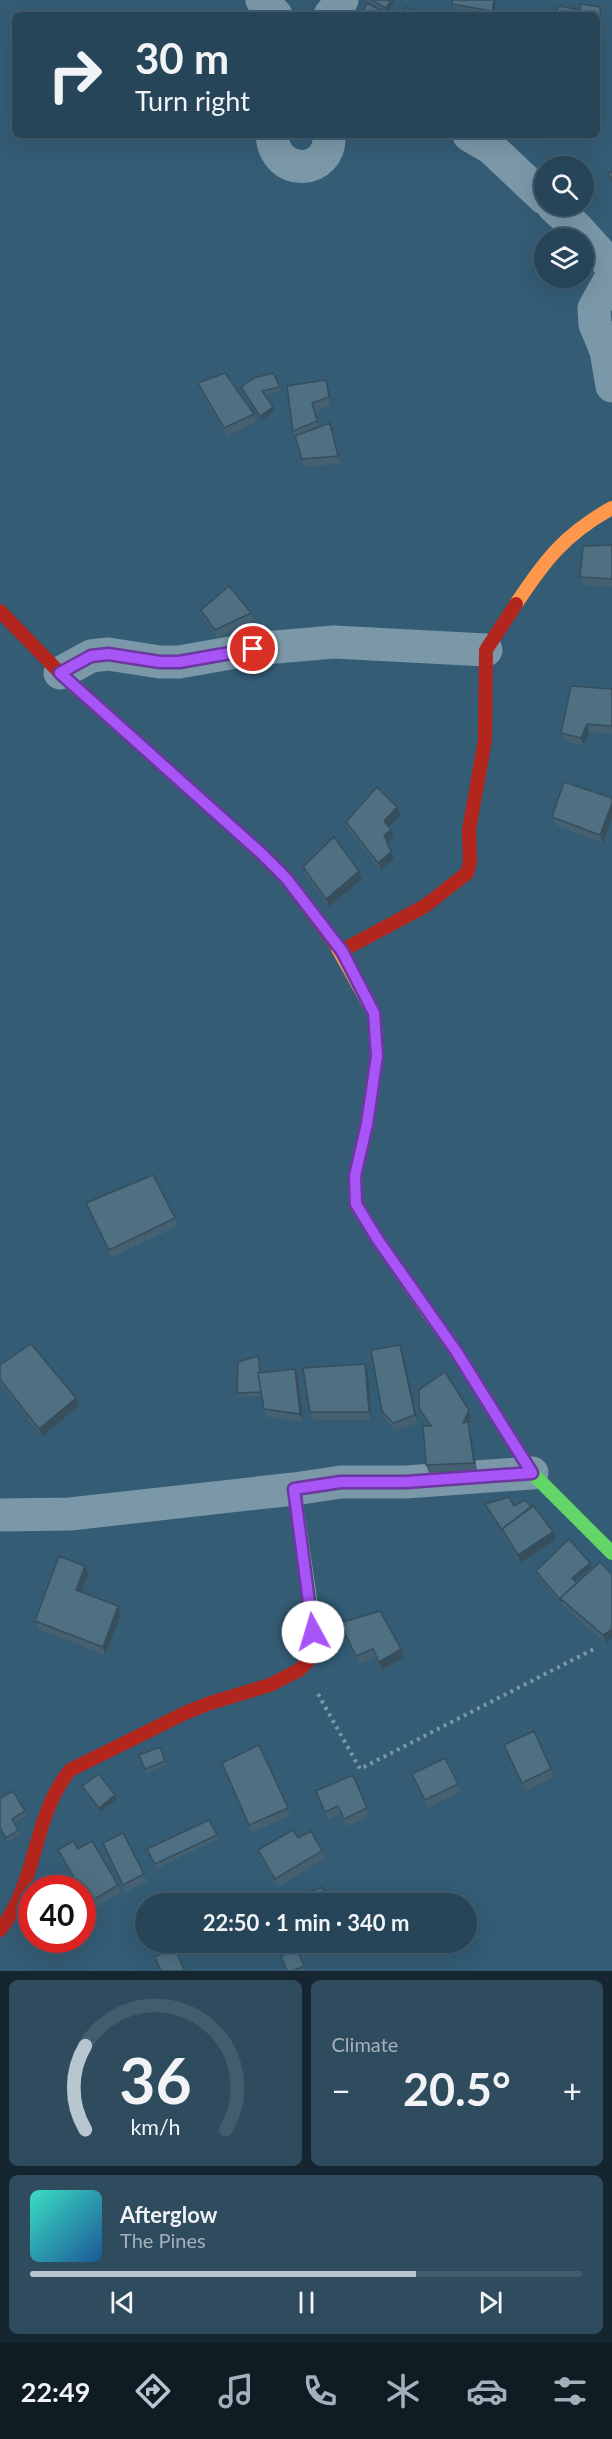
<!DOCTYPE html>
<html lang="en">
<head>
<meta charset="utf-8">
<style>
	body { margin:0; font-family:Lato,sans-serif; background:#2f4c5e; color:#f1f3f6; height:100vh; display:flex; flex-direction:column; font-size:22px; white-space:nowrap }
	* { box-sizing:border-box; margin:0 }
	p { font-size:20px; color:#a4b1ba }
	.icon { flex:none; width:33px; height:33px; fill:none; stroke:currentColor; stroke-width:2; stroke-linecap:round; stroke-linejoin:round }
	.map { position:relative; height:1971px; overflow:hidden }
	.side { display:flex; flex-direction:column; gap:9px; padding:9px; background:#152630; flex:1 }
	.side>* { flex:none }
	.guide { position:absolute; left:12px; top:12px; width:588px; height:126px; border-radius:9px; box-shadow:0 6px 24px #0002,0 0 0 2px #435d6e; background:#274558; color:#f1f3f6; overflow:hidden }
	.tools { position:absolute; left:534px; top:156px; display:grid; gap:12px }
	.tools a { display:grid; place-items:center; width:60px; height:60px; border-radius:50%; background:#274558; box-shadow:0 6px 24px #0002,0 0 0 2px #435d6e; font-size:30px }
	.speed { position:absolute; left:18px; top:1875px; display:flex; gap:12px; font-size:30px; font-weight:700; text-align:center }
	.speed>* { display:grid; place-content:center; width:78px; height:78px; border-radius:50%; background:#274558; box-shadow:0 6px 24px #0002,0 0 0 2px #435d6e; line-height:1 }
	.speed .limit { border:9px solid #d22; background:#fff; color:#111 }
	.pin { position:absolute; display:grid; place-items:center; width:51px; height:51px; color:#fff; margin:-26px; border:3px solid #fff; border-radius:50%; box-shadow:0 2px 6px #0007 }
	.me { position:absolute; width:66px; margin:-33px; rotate:354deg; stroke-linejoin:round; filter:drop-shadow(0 0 4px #0008) }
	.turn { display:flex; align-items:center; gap:21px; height:126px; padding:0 24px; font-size:27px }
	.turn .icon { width:78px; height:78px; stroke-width:2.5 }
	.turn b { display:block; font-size:42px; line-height:51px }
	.big { font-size:45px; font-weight:700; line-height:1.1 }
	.side .card { flex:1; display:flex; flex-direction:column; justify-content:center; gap:9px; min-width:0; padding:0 21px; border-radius:9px; background:#2f4c5e }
	.side .dial { align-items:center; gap:0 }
	.dial svg { height:156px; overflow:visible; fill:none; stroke:#435d6e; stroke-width:7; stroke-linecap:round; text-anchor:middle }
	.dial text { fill:#f1f3f6; stroke:none }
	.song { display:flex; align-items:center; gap:18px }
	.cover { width:72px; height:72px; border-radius:9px; background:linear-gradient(135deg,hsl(170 70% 55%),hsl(210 70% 35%)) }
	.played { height:6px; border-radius:3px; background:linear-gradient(90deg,#b8c6cf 70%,#435d6e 70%) }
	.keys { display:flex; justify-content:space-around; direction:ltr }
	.heat { display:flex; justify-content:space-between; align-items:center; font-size:33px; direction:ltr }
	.side .tiles { flex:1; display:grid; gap:9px; grid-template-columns:1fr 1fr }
	.card:last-child { grid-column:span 2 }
	.trip { position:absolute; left:135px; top:1893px; width:342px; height:60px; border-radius:30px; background:#274558; box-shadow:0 6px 24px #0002,0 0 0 2px #435d6e; font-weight:700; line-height:60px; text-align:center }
	.menu { display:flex; height:96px; justify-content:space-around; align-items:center; background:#101c23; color:#a4b1ba }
	.menu .icon { width:42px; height:42px }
	.menu .active { color:#b8c6cf }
	.menu b { font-size:27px; color:#f1f3f6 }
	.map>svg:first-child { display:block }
</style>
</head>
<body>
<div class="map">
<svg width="612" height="1971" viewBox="0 0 612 1971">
	<rect width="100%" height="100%" fill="#345c75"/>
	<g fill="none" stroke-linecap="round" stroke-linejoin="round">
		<path stroke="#7b98a8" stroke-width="4" stroke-dasharray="3 4.5" stroke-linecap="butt" d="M 318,1694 L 360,1769 L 594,1649"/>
		<path stroke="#7b98a8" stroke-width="33" d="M 262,0 L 276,15
			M 330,15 L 342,0
			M 272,135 C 275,179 332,175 329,135
			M 469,135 L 491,148 L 544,198
			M 553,206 L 577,228 L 612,267
			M 612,276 L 594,308 L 595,324 L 606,351 L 612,386
			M 60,673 L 91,656 L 108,654 L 160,662 L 179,662 L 253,649 L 334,642 L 486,650
			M 0,1515 L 70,1514 L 294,1489 L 341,1482 L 406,1482 L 532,1473"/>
		<path stroke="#63d668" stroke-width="14" d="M 428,1312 L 456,1351 L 532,1473 L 612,1553
			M 294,1489 L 312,1613"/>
		<path stroke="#ff974d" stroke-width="14" d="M 516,604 C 545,560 565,534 612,508
			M 336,945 L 374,1013 L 377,1056 L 367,1124 L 355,1176 L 356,1204 L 378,1240 L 428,1312"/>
		<path stroke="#b3261e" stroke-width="14" d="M 0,611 L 60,673 L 262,854 L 286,878 L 336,945
			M 341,951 L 425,906 L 467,873 L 470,862 L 469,830 L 485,740 L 486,650 L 516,604
			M 0,1930 C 39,1880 31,1819 70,1770 L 185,1713 L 210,1703 L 270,1685 L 299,1670 L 309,1660 L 314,1647 L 312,1613"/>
	</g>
	<path fill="#446071" d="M 367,0 L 395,0 L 388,12 Z
		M 496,0 L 494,15 L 453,8 L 452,4 Z
		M 600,7 L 601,11 L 603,32 L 597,31 L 597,15 L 580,10 Z
		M 198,383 L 254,414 L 257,422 L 227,436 L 201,391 Z
		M 287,386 L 329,388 L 331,405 L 315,411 L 319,427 L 332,431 L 341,464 L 304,467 L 293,431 Z
		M 241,387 L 280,387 L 282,391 L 265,395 L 274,411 L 262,420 L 242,391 Z
		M 612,545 L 612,587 L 583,585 L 580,577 Z
		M 201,610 L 251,613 L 253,621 L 217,638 L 204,618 Z
		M 612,689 L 612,734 L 589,732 L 584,746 L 564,741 L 561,733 Z
		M 612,798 L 612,819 L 603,843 L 555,825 L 552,817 Z
		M 397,807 L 400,815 L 389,827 L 394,838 L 387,843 L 394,859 L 381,870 L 348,830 L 346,822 Z
		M 303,867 L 362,879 L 329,907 L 305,875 Z
		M 86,1203 L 175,1218 L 178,1226 L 112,1258 Z
		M 400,1345 L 403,1353 L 418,1423 L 396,1431 L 385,1419 L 382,1411 Z
		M 258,1356 L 259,1360 L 261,1372 L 298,1377 L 303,1422 L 267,1417 L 264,1409 L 262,1396 L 239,1397 L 237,1393 Z
		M 365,1364 L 368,1372 L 372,1420 L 313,1420 L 310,1412 Z
		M 0,1365 L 79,1405 L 42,1437 L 0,1383 Z
		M 419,1408 L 469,1410 L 471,1418 L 469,1425 L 470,1430 L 477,1471 L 429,1473 L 426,1465 L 429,1426 L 422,1416 Z
		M 485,1504 L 514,1506 L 553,1532 L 556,1539 L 520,1563 L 487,1508 Z
		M 600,1562 L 606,1643 L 563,1606 L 537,1575 L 536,1571 L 592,1567 L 574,1581 L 577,1583 Z
		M 88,1574 L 81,1592 L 121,1614 L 105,1655 L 38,1629 L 35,1621 Z
		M 340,1623 L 401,1649 L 404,1657 L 382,1670 L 376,1657 L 359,1664 Z
		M 504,1745 L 551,1769 L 554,1777 L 525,1791 Z
		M 160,1747 L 167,1765 L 146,1773 L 139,1755 Z
		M 222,1763 L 288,1808 L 290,1816 L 252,1833 Z
		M 412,1774 L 458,1784 L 461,1792 L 428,1808 Z
		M 82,1786 L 117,1799 L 100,1812 L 84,1790 Z
		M 316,1791 L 367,1808 L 370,1816 L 346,1827 L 341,1814 L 328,1820 Z
		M 0,1798 L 25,1811 L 27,1815 L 14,1823 L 20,1835 L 7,1842 L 0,1829 Z
		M 217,1835 L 218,1839 L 156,1869 L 147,1849 Z
		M 298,1838 L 322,1851 L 325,1859 L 278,1887 L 261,1858 L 258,1850 Z
		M 103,1843 L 144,1874 L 147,1882 L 126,1892 Z
		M 78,1849 L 118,1885 L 121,1893 L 91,1911 L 82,1896 L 82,1888 L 78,1888 L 61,1857 L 58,1850 Z
		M 82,1901 L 89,1913 L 82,1916 Z
		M 297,1950 L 305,1970 L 287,1971 Z"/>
	<path fill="#374e5c" d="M 391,0 L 395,0 L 388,12 L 386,8 Z
		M 494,0 L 496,0 L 494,15 L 492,11 Z
		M 600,7 L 601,11 L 603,32 L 601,28 Z
		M 326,380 L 329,388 L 331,405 L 329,397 Z
		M 273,407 L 274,411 L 262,420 L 260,416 Z
		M 330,423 L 332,431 L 341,464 L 338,456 Z
		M 587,724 L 589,732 L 584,746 L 581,738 Z
		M 612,803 L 612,819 L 603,843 L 600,835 Z
		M 397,807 L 400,815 L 387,829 L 384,821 Z
		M 391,830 L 394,838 L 387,843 L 384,835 Z
		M 391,852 L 394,859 L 381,870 L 378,863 Z
		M 359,871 L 362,879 L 329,907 L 326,899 Z
		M 400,1345 L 403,1353 L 418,1423 L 415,1415 Z
		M 365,1364 L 368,1372 L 372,1420 L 369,1412 Z
		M 295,1369 L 298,1377 L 303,1422 L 300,1414 Z
		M 76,1398 L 79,1405 L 42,1437 L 39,1429 Z
		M 469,1410 L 471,1418 L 469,1425 L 470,1430 L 477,1471 L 463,1423 Z
		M 553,1532 L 556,1539 L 520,1563 L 518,1555 Z
		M 590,1563 L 592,1567 L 573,1582 L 572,1578 Z
		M 85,1566 L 88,1574 L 79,1598 L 76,1590 Z
		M 118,1606 L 121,1614 L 105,1655 L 103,1647 Z
		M 612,1629 L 612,1638 L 606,1643 L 603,1635 Z
		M 401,1649 L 404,1657 L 382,1670 L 379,1662 Z
		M 115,1795 L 117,1799 L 100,1812 L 99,1808 Z"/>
	<path fill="#4f7083" stroke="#374e5c" stroke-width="1.5" d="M 372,0 L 391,0 L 386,8 Z
		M 452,0 L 494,0 L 492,11 L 452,4 Z
		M 367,3 L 389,15 L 361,15 Z
		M 581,4 L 600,7 L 601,28 L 597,27 L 597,15 L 557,15 L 558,6 L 580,10 Z
		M 406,7 L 420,15 L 401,15 Z
		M 612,171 L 612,181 L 608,174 Z
		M 225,373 L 254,414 L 224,428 L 198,383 Z
		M 273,373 L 280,387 L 262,391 L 273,407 L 260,416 L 241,387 L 254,378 Z
		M 326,380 L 329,397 L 312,403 L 317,421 L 293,431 L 287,386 Z
		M 330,423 L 338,456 L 302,459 L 295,436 Z
		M 612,545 L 612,579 L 580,577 L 583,546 Z
		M 229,586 L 251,613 L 215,630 L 201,610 Z
		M 571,686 L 612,689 L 612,726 L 587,724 L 581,738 L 561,733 Z
		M 564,782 L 612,798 L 612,803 L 600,835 L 552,817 Z
		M 377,787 L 397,807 L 384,821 L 391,830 L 384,835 L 391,852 L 378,863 L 346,822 Z
		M 334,837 L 359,871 L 326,899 L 303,867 Z
		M 153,1175 L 175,1218 L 109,1250 L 86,1203 Z
		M 31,1344 L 76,1398 L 39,1429 L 0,1379 L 0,1365 Z
		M 400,1345 L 415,1415 L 393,1423 L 382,1411 L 371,1350 Z
		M 258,1356 L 260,1372 L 258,1373 L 261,1392 L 237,1393 L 238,1362 Z
		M 365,1364 L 369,1412 L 310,1412 L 303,1368 Z
		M 295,1369 L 300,1414 L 264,1409 L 258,1373 Z
		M 445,1372 L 469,1410 L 463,1423 L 468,1422 L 474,1463 L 426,1465 L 423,1426 L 431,1426 L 419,1408 L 419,1390 Z
		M 509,1497 L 514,1506 L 525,1500 L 532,1507 L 502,1529 L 504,1533 L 485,1504 Z
		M 533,1505 L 553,1532 L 518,1555 L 502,1529 Z
		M 569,1539 L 590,1563 L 572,1578 L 577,1583 L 560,1598 L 562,1602 L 536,1571 Z
		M 59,1556 L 85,1566 L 76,1590 L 118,1606 L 103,1647 L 35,1621 Z
		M 600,1562 L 612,1575 L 612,1629 L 603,1635 L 560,1598 Z
		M 380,1611 L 401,1649 L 379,1662 L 373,1649 L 356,1656 L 340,1623 Z
		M 534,1731 L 551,1769 L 522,1783 L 504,1745 Z
		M 259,1745 L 288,1808 L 249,1825 L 222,1763 Z
		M 160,1747 L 165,1761 L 145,1769 L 139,1755 Z
		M 445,1758 L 458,1784 L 425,1800 L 412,1774 Z
		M 99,1774 L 115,1795 L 99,1808 L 82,1786 Z
		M 353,1775 L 367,1808 L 344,1819 L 338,1806 L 325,1812 L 316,1791 Z
		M 13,1791 L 25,1811 L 12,1819 L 18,1830 L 6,1838 L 0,1828 L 0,1798 Z
		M 209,1820 L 217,1835 L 155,1864 L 147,1849 Z
		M 293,1830 L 298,1838 L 311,1831 L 322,1851 L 275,1879 L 258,1850 Z
		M 123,1833 L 144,1874 L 123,1885 L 103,1843 Z
		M 73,1841 L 78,1849 L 92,1841 L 118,1885 L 88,1903 L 82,1893 L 82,1888 L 80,1888 L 58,1850 Z
		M 69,1878 L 75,1888 L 51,1888 Z
		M 322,1887 L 328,1904 L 303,1904 L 300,1896 Z
		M 82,1901 L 87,1908 L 82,1911 Z
		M 174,1948 L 185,1971 L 161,1971 L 155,1957 Z
		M 297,1950 L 304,1966 L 292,1971 L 287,1971 L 281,1956 Z"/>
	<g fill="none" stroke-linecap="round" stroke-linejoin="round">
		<g stroke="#6d37a1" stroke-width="15">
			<path id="route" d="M 253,649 L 179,662 L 160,662 L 108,654 L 91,656 L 60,673 L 262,854 L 286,878 L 342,951 L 374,1013 L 377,1056 L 367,1124 L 355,1176 L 356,1204 L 378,1240 L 456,1351 L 532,1473 L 406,1482 L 341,1482 L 294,1489 L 313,1632"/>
		</g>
		<use href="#route" stroke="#a855f7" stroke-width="10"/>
	</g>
</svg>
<div class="tools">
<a><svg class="icon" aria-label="search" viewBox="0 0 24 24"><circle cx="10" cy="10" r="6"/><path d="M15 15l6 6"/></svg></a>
<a><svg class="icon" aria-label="layers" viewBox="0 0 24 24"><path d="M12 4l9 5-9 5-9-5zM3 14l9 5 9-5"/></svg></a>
</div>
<div class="speed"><div class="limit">40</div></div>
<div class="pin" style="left:253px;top:649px;background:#d93025"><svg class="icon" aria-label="arrive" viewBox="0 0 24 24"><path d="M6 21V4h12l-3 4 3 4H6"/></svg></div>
<svg class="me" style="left:313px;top:1632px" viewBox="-20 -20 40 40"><circle r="19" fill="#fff"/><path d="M0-13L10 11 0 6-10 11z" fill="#a855f7"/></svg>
<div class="trip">22:50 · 1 min · 340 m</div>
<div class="guide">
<div class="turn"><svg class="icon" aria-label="right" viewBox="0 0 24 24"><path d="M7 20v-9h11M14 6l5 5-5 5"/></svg><div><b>30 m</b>Turn right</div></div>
</div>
</div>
<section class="side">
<div class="tiles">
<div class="card dial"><svg viewBox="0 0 100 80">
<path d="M14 69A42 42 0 1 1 86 69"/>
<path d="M14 69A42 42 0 0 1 14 26" stroke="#b8c6cf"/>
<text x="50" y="56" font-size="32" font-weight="700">36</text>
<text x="50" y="72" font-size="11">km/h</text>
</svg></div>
<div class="card"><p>Climate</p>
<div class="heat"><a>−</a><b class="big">20.5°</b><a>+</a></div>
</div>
<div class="card">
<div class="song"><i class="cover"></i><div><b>Afterglow</b><p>The Pines</p></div></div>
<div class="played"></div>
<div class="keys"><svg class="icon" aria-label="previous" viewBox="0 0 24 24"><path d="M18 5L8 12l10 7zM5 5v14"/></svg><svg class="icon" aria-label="pause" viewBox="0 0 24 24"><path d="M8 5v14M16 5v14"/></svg><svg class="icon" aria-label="next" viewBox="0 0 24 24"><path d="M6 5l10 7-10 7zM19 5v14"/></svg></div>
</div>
</div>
</section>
<nav class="menu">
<b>22:49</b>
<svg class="icon active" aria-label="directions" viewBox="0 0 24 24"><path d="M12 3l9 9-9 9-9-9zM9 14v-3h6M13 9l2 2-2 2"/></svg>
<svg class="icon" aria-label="music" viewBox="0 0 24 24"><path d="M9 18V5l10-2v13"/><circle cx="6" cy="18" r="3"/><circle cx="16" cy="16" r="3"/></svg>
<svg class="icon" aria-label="phone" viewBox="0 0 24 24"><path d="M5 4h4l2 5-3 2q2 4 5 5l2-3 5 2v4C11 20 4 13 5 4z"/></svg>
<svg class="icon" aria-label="climate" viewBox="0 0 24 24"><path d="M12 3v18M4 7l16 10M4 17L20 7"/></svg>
<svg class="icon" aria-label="car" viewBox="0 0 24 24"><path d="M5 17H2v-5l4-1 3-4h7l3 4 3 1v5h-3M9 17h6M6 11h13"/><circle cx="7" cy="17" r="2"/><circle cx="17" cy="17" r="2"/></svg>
<svg class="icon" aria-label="filters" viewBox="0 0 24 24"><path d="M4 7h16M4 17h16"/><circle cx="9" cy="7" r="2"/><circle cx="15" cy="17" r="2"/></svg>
</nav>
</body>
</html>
